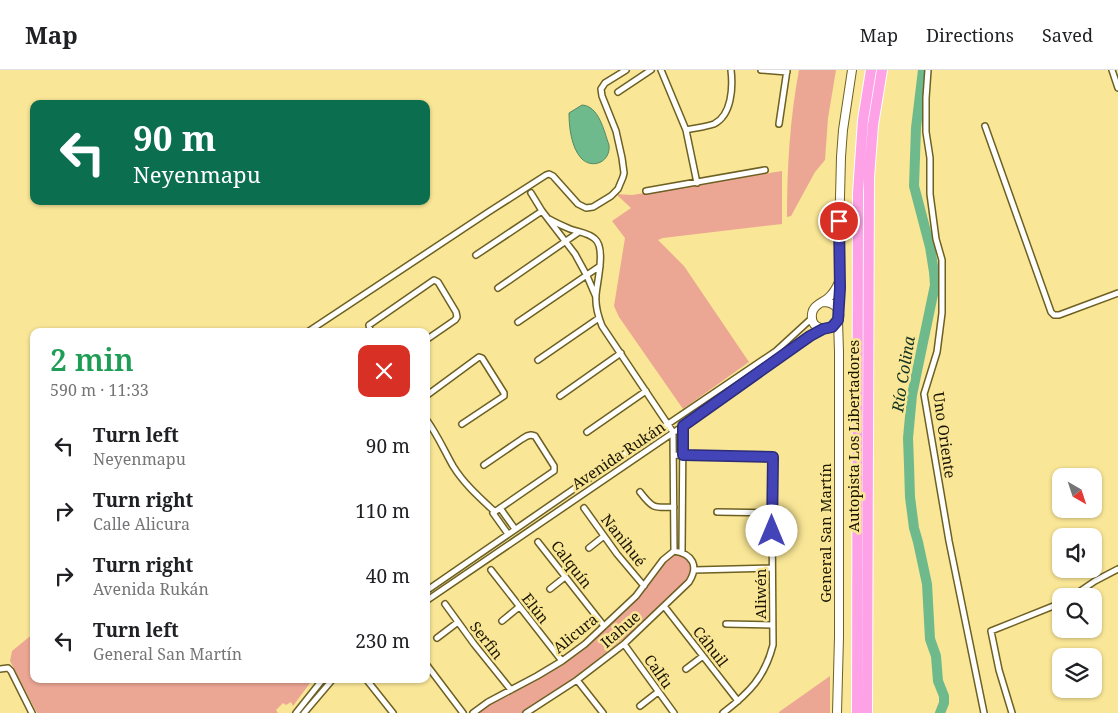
<!DOCTYPE html>
<meta charset="utf-8">
<style>
:root{--surface:#fff;--page:#f2f2f2;--text:#202124;--muted:#757577;--line:#e0e0e0}
body{margin:0;font-family:"Noto Serif",serif;background:var(--page);color:var(--text);height:100vh;display:flex;flex-direction:column;font-size:19px;white-space:nowrap}
*{box-sizing:border-box;margin:0}
p{font-size:16px;color:var(--muted)}
.icon{flex:none;width:28px;height:28px;fill:none;stroke:currentColor;stroke-width:2;stroke-linecap:round;stroke-linejoin:round}
.map{position:relative;flex:1;overflow:hidden}
.side{position:absolute;left:30px;top:258px;width:400px;height:355px;display:flex;flex-direction:column;background:var(--surface);border-radius:10px;box-shadow:0 1px 4px #0004}
.side>*{flex:none}
.guide{position:absolute;left:30px;top:30px;width:400px;height:105px;border-radius:10px;box-shadow:0 1px 4px #0004;background:#0b6e4f;color:#fff;overflow:hidden}
.needle{width:32px;rotate:141deg}
.tools{position:absolute;left:1052px;top:398px;display:grid;gap:10px}
.tools a{display:grid;place-items:center;width:50px;height:50px;border-radius:10px;background:var(--surface);box-shadow:0 1px 4px #0004;font-size:25px}
.pin{position:absolute;display:grid;place-items:center;width:42px;height:42px;color:#fff;margin:-21px;border:2px solid #fff;border-radius:50%;box-shadow:0 1px 5px #0007}
.me{position:absolute;width:55px;margin:-28px;rotate:0deg;stroke-linejoin:round;filter:drop-shadow(0 0 4px #0008)}
.turn{display:flex;align-items:center;gap:18px;height:105px;padding:0 20px;font-size:22px}
.turn .icon{width:65px;height:65px;stroke-width:2.5}
.turn b{display:block;font-size:35px;line-height:42px}
.round{display:grid;place-items:center;flex:none;width:52px;height:52px;border-radius:10px;background:var(--page)}
.headline{display:flex;align-items:center;justify-content:space-between;height:85px;padding:0 20px}
h1{font-size:30px;font-weight:600;line-height:38px;color:#1e9e55}
ul{padding:0;list-style:none}
li{display:flex;align-items:center;gap:15px;height:65px;padding:0 20px}
li div{flex:1}
li b{display:block;font-size:19px}
li em{font-style:normal}
header{display:flex;align-items:center;gap:30px;box-sizing:border-box;height:70px;padding:0 25px;background:var(--surface);border-bottom:1px solid var(--line)}
header strong{font-size:24px}
nav{display:flex;gap:28px;margin-inline-start:auto;font-size:18px}
.map>svg:first-child{display:block}
.green{fill:#eca794}
.water{fill:#6fba8d;stroke:#568863}
.lines{fill:none;stroke-linecap:round;stroke-linejoin:round}
.river{stroke:#6fba8d;stroke-width:10}
.street-casing{stroke:#6d6023;stroke-width:8}
.secondary-casing{stroke:#6d6023;stroke-width:10}
.highway-casing{stroke:#fff;stroke-width:12}
.street{stroke:#fff;stroke-width:5}
.secondary{stroke:#fff;stroke-width:8}
.highway{stroke:#fea2e7;stroke-width:10}
.route-casing{stroke:#2c2c78;stroke-width:12}
.route{stroke:#4444b9;stroke-width:9}
.labels{text-anchor:middle;dominant-baseline:central;stroke-width:5;stroke-linejoin:round;paint-order:stroke}
.street-label{font-size:15px;fill:#1a1500;stroke:#f9e696}
.water-label{font-size:16px;font-style:italic;fill:#113220;stroke:#f9e696}
</style>
<header>
<strong>Map</strong>
<nav><a>Map</a><a>Directions</a><a>Saved</a></nav>
</header>
<div class="map">
<svg width="1118" height="643" viewBox="0 0 1118 643">
<rect width="100%" height="100%" fill="#f9e696"/>
<path class="green" d="M799 0H836L828 48 825 90 815 102 791 146 787 147C787 97 790 48 799 0Z
M782 101V154L663 168 658 170 684 196 749 292 683 339 619 247 614 236 625 168 612 151 631 138 616 124 632 125Z
M675 485 683 486 689 489 693 498 691 505 661 536 632 562 545 631 526 643H479L488 634 508 626 551 602 588 574 638 527 666 490Z
M34 563V609H313L293 636 291 632 286 635 283 633 276 640 278 643H37L10 591 12 581Z
M830 606V643H779V642Z"/>
<path class="water" d="M582 35C599 36 604 61 609 75 611 92 592 100 581 88 571 77 569 56 569 43Z"/>
<g class="lines">
<path class="river" d="M923 0 916 58 914 116 930 177 934 202 935 215 912 325 908 368 909 395 910 427 914 458 918 472 927 514 930 569 936 586 938 611 944 626V633L940 643"/>
<defs>
<path id="street" d="M661 0 686 60 697 113
M761 0 787 2
M928 0 926 28V62L930 88V124L936 169 942 190V243L937 282 924 324 949 471 984 643
M1112 0 1118 18
M618 22 651 0
M779 54 787 0
M985 56 1051 242 1054 245H1059L1118 223
M686 60C695 58 705 57 714 54 732 45 733 17 731 0
M646 121 765 100
M531 123 542 141 575 184 587 206 596 227
M549 149C556 153 563 156 570 159 578 162 589 163 595 169 606 178 597 212 596 225 595 236 598 246 602 256L673 362 674 481
M476 185 542 141
M498 218 579 162
M518 252 600 196
M309 261 490 141 546 105 549 104 553 106 578 134 586 138 593 137 611 126 618 119 623 107 624 103 622 88 616 61 602 26 601 19 605 13 626 0
M370 261 369 255 434 210 438 212 456 242 457 247 455 250 426 270
M538 290 599 248
M426 326 479 287 482 288 504 323V326L462 354
M560 326 621 283
M426 349C437 364 444 380 453 396 464 414 480 428 495 442
M587 362 646 321
M674 385 773 387 772 443 773 575C765 607 749 623 723 643
M484 395 522 369 527 366 531 365 535 366 554 396V401L551 403 493 443 508 464
M640 422C653 439 654 438 674 437
M500 438 515 459
M584 438 617 484 644 516
M717 442 772 443
M538 472 604 556
M589 478 604 466
M682 482 683 356
M491 500 562 591
M694 500 772 498
M550 519 565 507
M426 521 668 354 776 281 812 248
M1073 526 1095 511 1118 499
M426 531 683 356 809 266 823 259
M445 534 474 574 511 620
M664 536 738 631
M502 551 519 537
M726 554 772 555
M437 568 458 552
M624 574 674 643
M426 594 463 643
M0 599 8 598 11 601 32 643
M686 599 703 586
M366 609 393 643
M577 610 603 643
M640 636 658 622
M296 643 323 609
M304 643 333 609
M473 643 488 632 537 606 562 591 585 574 636 526 663 490 674 481
M526 643 577 610 624 574 689 512C699 496 693 484 674 481
M1012 643 999 600 991 561 1061 533"/>
<path id="secondary" d="M823 232C829 232 833 233 837 238 849 259 809 268 812 244 813 235 822 233 828 228 833 224 836 219 839 212
M838 240 840 218 839 168 841 87 843 60 852 0
M837 643 839 567V282L838 250"/>
<path id="highway" d="M857 643 858 123 863 50 871 0
M867 643 869 107 873 55 882 0"/>
</defs>
<use href="#street" class="street-casing"/>
<use href="#secondary" class="secondary-casing"/>
<use href="#highway" class="highway-casing"/>
<use href="#street" class="street"/>
<use href="#secondary" class="secondary"/>
<use href="#highway" class="highway"/>
</g>
<g class="lines">
<defs>
<path id="route" d="M772 461 773 387 683 385V356L810 266 823 259 832 257 838 250 840 218 839 151"/>
</defs>
<use href="#route" class="route-casing"/>
<use href="#route" class="route"/>
</g>
<g class="labels">
<g class="street-label">
<text transform="translate(945 365) rotate(82)">Uno Oriente</text>
<text transform="translate(853 366) rotate(-90)">Autopista Los Libertadores</text>
<text transform="translate(618 385) rotate(-34)">Avenida Rukán</text>
<text transform="translate(825 463) rotate(-90)">General San Martín</text>
<text transform="translate(624 470) rotate(52)">Nanihué</text>
<text transform="translate(572 494) rotate(52)">Calquín</text>
<text transform="translate(760 524) rotate(-90)">Aliwén</text>
<text transform="translate(536 538) rotate(52)">Elún</text>
<text transform="translate(620 559) rotate(-41)">Itahue</text>
<text transform="translate(575 563) rotate(-39)">Alicura</text>
<text transform="translate(487 570) rotate(52)">Serfin</text>
<text transform="translate(711 576) rotate(52)">Cáhuil</text>
<text transform="translate(659 601) rotate(55)">Calfu</text>
</g>
<g class="water-label">
<text transform="translate(903 304) rotate(-81)">Río Colina</text>
</g>
</g>
</svg>
<div class="tools">
<a><svg class="needle" viewBox="-14 -14 28 28"><path d="M0-13l5 13h-10z" fill="#e53935"/><path d="M0 13l5-13h-10z" fill="#757577"/></svg></a>
<a><svg class="icon" aria-label="sound" viewBox="0 0 24 24"><path d="M4 9h4l5-4v14l-5-4H4zM17 9q2 3 0 6"/></svg></a>
<a><svg class="icon" aria-label="search" viewBox="0 0 24 24"><circle cx="10" cy="10" r="6"/><path d="M15 15l6 6"/></svg></a>
<a><svg class="icon" aria-label="layers" viewBox="0 0 24 24"><path d="M12 4l9 5-9 5-9-5zM3 14l9 5 9-5"/></svg></a>
</div>
<div class="pin" style="left:839px;top:151px;background:#d93025"><svg class="icon" aria-label="arrive" viewBox="0 0 24 24"><path d="M6 21V4h12l-3 4 3 4H6"/></svg></div>
<svg class="me" style="left:772px;top:461px" viewBox="-20 -20 40 40"><circle r="19" fill="#fff"/><path d="M0-13L10 11 0 6-10 11z" fill="#4444b9"/></svg>
<div class="guide">
<div class="turn"><svg class="icon" aria-label="left" viewBox="0 0 24 24"><path d="M17 20v-9H6M10 6l-5 5 5 5"/></svg><div><b>90 m</b>Neyenmapu</div></div>
</div>
<section class="side">
<div class="headline"><div><h1>2 min</h1><p>590 m · 11:33</p></div><a class="round" style="background:#d93025;color:#fff"><svg class="icon" aria-label="close" viewBox="0 0 24 24"><path d="M6 6l12 12M18 6L6 18"/></svg></a></div>
<ul>
<li><svg class="icon" aria-label="left" viewBox="0 0 24 24"><path d="M17 20v-9H6M10 6l-5 5 5 5"/></svg><div><b>Turn left</b><p>Neyenmapu</p></div><em>90 m</em></li>
<li><svg class="icon" aria-label="right" viewBox="0 0 24 24"><path d="M7 20v-9h11M14 6l5 5-5 5"/></svg><div><b>Turn right</b><p>Calle Alicura</p></div><em>110 m</em></li>
<li><svg class="icon" aria-label="right" viewBox="0 0 24 24"><path d="M7 20v-9h11M14 6l5 5-5 5"/></svg><div><b>Turn right</b><p>Avenida Rukán</p></div><em>40 m</em></li>
<li><svg class="icon" aria-label="left" viewBox="0 0 24 24"><path d="M17 20v-9H6M10 6l-5 5 5 5"/></svg><div><b>Turn left</b><p>General San Martín</p></div><em>230 m</em></li>
</ul>
</section>
</div>
